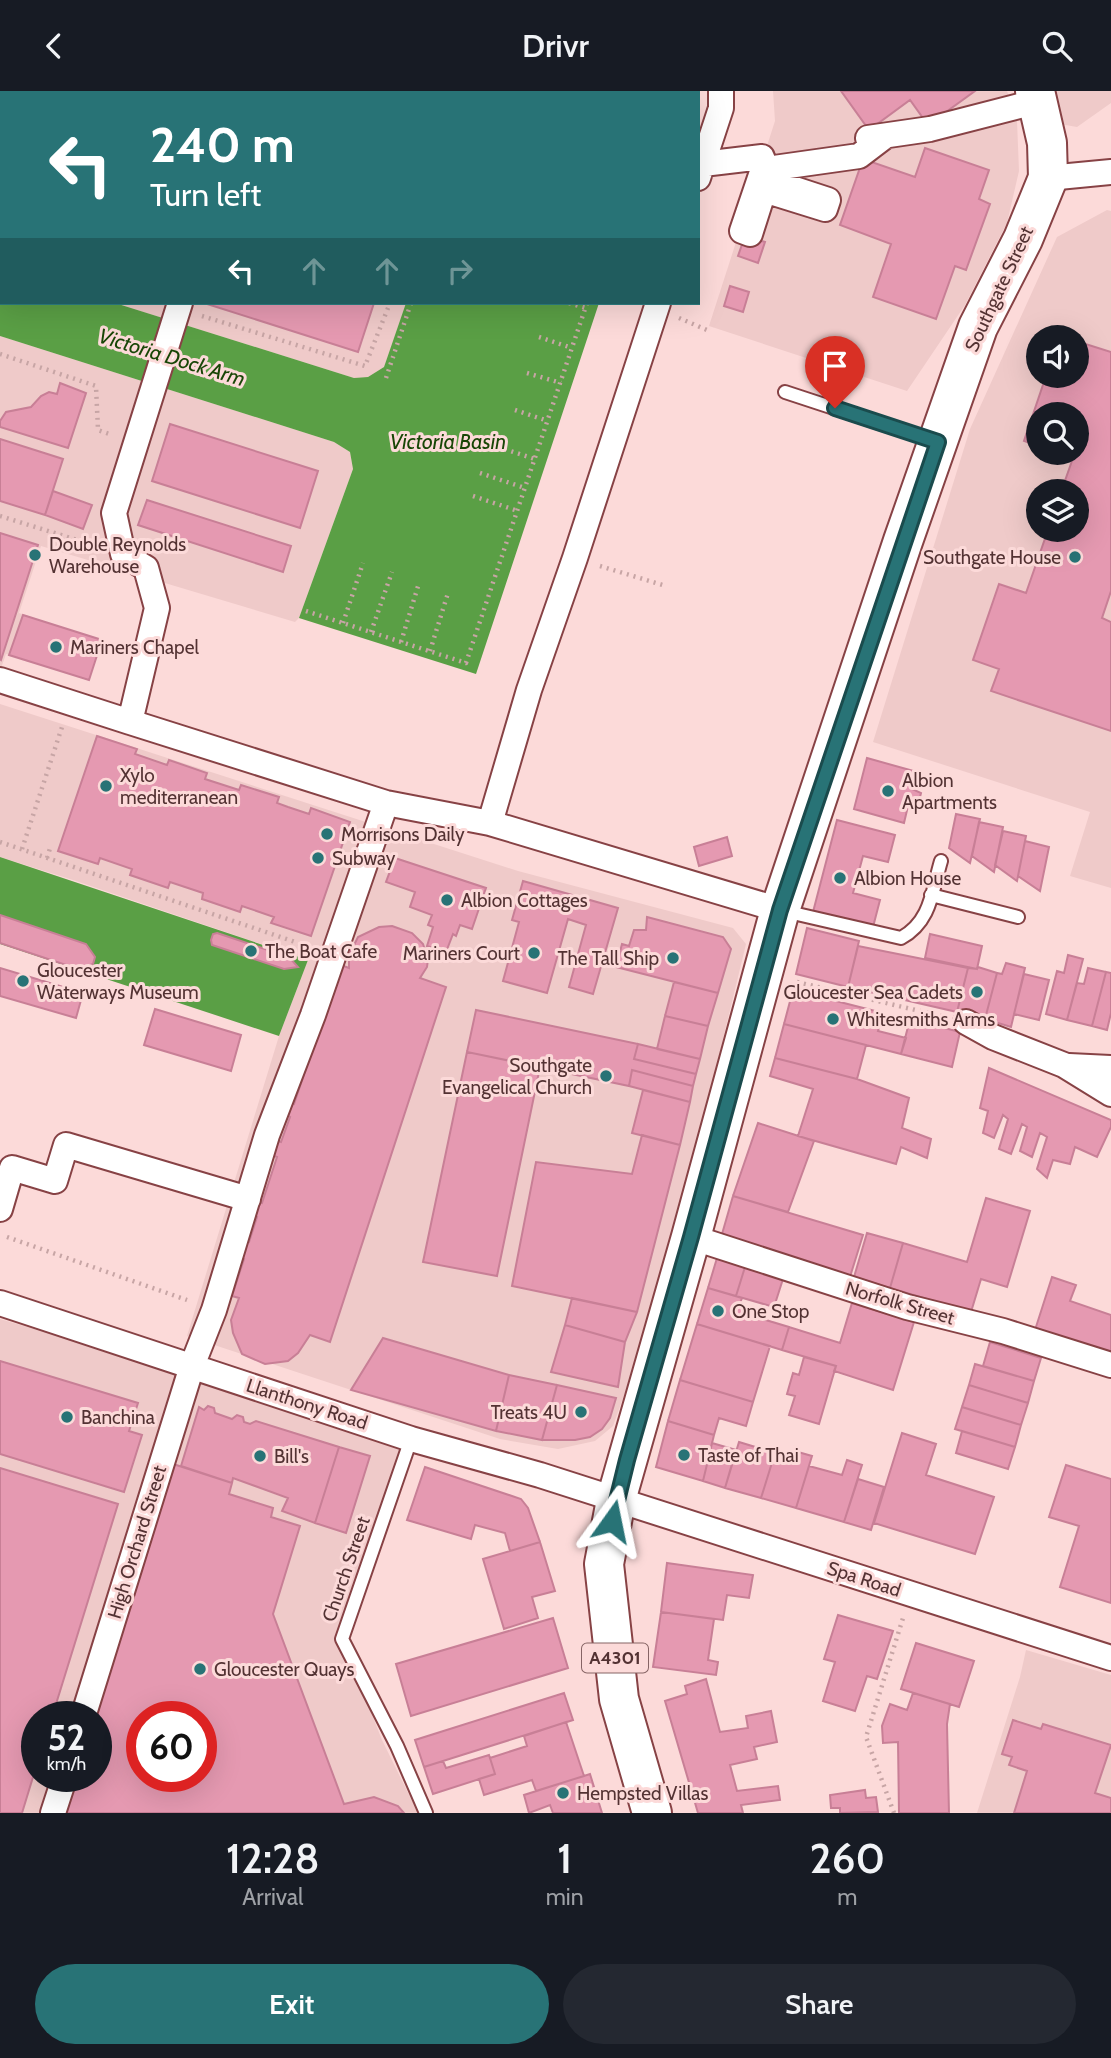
<!DOCTYPE html>
<style>
:root{--surface:#171b24;--page:#242831;--text:#f1f3f6;--muted:#9ea1a6;--accent:#287376}
body{margin:0;font-family:Cabin,sans-serif;background:var(--page);color:var(--text);height:100vh;display:flex;flex-direction:column;font-size:26px;white-space:nowrap}
*{box-sizing:border-box;margin:0}
p{font-size:23px;color:var(--muted)}
.icon{flex:none;width:38px;height:38px;fill:none;stroke:currentColor;stroke-width:2;stroke-linecap:round;stroke-linejoin:round}
.map{position:relative;height:1722px;overflow:hidden}
.side{display:flex;flex-direction:column;background:var(--surface);flex:1}
.side>*{flex:none}
.hud{position:absolute;left:0px;top:0px;width:700px;height:214px;box-shadow:0 7px 28px #0002;background:#287376;color:#fff;overflow:hidden}
.controls{position:absolute;left:1026px;top:234px;display:grid;gap:14px}
.controls a{display:grid;place-items:center;width:63px;height:63px;border-radius:50%;background:var(--surface);box-shadow:0 7px 28px #0002;font-size:35px}
.speed{position:absolute;left:21px;top:1610px;display:flex;gap:14px;font-size:35px;font-weight:700;text-align:center}
.speed>*{display:grid;place-content:center;width:91px;height:91px;border-radius:50%;background:var(--surface);box-shadow:0 7px 28px #0002;line-height:1}
.speed small{font-size:18px;font-weight:400}
.speed .limit{border:10px solid #d22;background:#fff;color:#111}
.pin{position:absolute;display:grid;place-items:center;width:60px;height:60px;color:#fff;margin:-72px -30px;border-radius:50% 50% 50% 0;rotate:-45deg;box-shadow:0 0 7px #0007}
.pin .icon{rotate:45deg}
.me{position:absolute;width:77px;margin:-38px;rotate:12deg;stroke-linejoin:round;filter:drop-shadow(0 0 5px #0008)}
.turn{display:flex;align-items:center;gap:24px;height:147px;padding:0 35px;font-size:32px}
.turn .icon{width:91px;height:91px;stroke-width:2.5}
.turn b{display:block;font-size:49px;line-height:60px}
.lanes{display:flex;align-items:center;height:66px;padding:0 35px;background:#0003;justify-content:center;gap:35px;direction:ltr}
.lanes .off{opacity:.35}
.eta{display:flex;justify-content:space-evenly;align-items:center;height:119px;text-align:center}
.eta b{font-size:42px;font-weight:600;line-height:49px}
.primary-button{display:flex;gap:14px;margin-top:auto;padding:14px 35px}
.primary-button a{flex:1;height:80px;border-radius:42px;background:var(--accent);color:#fff;font-size:28px;font-weight:600;line-height:80px;text-align:center}
.primary-button a+a{background:var(--page);color:var(--text)}
header{display:flex;justify-content:space-between;align-items:center;height:91px;padding:0 35px;background:var(--surface);font-size:32px;font-weight:600}
.map>svg:first-child{display:block}
.built{fill:#efcac9;fill-rule:evenodd}
.water{fill:#5a9f45}
.building{fill:#e599b1;stroke:#c87f96;stroke-width:2;fill-rule:evenodd}
.lines{fill:none;stroke-linecap:round;stroke-linejoin:round}
.lane-casing{stroke:#874245;stroke-width:16}
.street-casing{stroke:#874245;stroke-width:28}
.primary-casing{stroke:#874245;stroke-width:42}
.path{stroke:#c7a5a5;stroke-width:4.5;stroke-dasharray:2 5;stroke-linecap:butt}
.lane{stroke:#fff;stroke-width:12}
.street{stroke:#fff;stroke-width:24}
.primary{stroke:#fff;stroke-width:38}
.route-casing{stroke:#1a4b4d;stroke-width:18}
.route{stroke:#287376;stroke-width:12}
.poi-dot{fill:#287376;stroke:#fcdad9;stroke-width:2.5}
.labels{text-anchor:middle;dominant-baseline:central;stroke-width:6;stroke-linejoin:round;paint-order:stroke}
.shield{fill:#fcdad9;stroke:#866465;stroke-width:2}
.shield-label{font-size:18px;font-weight:bold;fill:#533233}
.street-label{font-size:19px;fill:#533233;stroke:#fcdad9}
.poi-label{font-size:19px;fill:#533233;stroke:#fcdad9;text-anchor:start}
.water-label{font-size:21px;font-style:italic;fill:#184606;stroke:#fcdad9}
</style>
<header><svg class="icon" aria-label="back" viewBox="0 0 24 24"><path d="M15 5l-7 7 7 7"/></svg>Drivr<svg class="icon" aria-label="search" viewBox="0 0 24 24"><circle cx="10" cy="10" r="6"/><path d="M15 15l6 6"/></svg></header>
<div class="map">
<svg width="1111" height="1722" viewBox="0 0 1111 1722">
<rect width="100%" height="100%" fill="#fcdad9"/>
<path class="built" d="M23 0H481L22 2Z
M773 0H1007L1017 30 1019 80 1007 132 965 214 907 300 709 235 775 30Z
M1052 0H1111V12L1077 36 1060 33Z
M1107 119 1111 120V797L1070 785 1090 721 873 651 970 338 1057 146ZM1038 247H1076V285H1038ZM1038 324H1076V362H1038ZM1038 401H1076V439H1038Z
M115 212H406L384 276 368 286 354 287Z
M0 245 334 351 350 361 353 378 299 527 295 531 41 455 19 522 102 549 89 589 6 563 0 580Z
M0 613 518 780 733 837 746 853 664 1192 613 1335 595 1350 558 1358 500 1348 187 1245 279 945 308 869 73 789 0 766Z
M0 1228 411 1348 342 1548 382 1649 418 1722H0ZM37 1626H96V1685H37ZM142 1626H201V1685H142Z
M1026 1559 1111 1584V1722H977L1020 1586Z"/>
<path class="water" d="M477 0H669V1L476 2Z
M0 174 2 212H115L354 287 368 286 384 276 406 212H599L476 583 299 527 353 378 350 361 334 351 0 245Z
M0 766 308 869 279 945 0 853Z"/>
<path class="building" d="M44 0H217L44 2Z
M417 0H450L416 2Z
M841 0H975L928 34 910 9 869 39Z
M925 57 989 79 979 108 990 113 966 179 955 175 936 228 873 206 891 153 840 134 863 68 915 86Z
M2 104V157L0 156Z
M745 145 765 151 758 172 738 165Z
M730 195 749 201 743 221 724 215Z
M204 212H374L358 261Z
M1076 250 1111 261V500L1102 527 1111 531V640L991 600 999 578 973 569 999 493 1026 502 1048 439H1076V401H1061L1073 367 1059 362H1076V324H1038V355L1024 350 1046 285H1076Z
M60 292 86 302 68 357 0 336V330L6 321 31 316 41 305 49 301 57 303Z
M170 333 318 380 300 437 152 390Z
M0 348 63 368 45 424 0 410Z
M53 400 92 414 83 438 45 424Z
M147 409 291 455 283 481 138 434Z
M0 442 38 454 1 569 0 568Z
M23 524 102 549 89 589 9 564Z
M97 645 137 658 135 663 167 674 169 669 207 682 205 688 239 699 241 694 279 706 277 712 288 716 309 723 311 717 350 731 311 845 271 832 274 826 242 815 240 821 202 808 203 802 170 791 168 797 130 784 132 778 100 767 98 773 58 760Z
M867 667 917 681 912 698 921 702 917 718 908 715 904 732 854 718Z
M956 723 980 728 970 772 949 757Z
M837 729 895 744 888 771 863 765 853 802 880 809 873 836 813 821Z
M979 731 1003 736 994 781 972 765Z
M1003 740 1026 745 1017 790 995 774Z
M727 746 732 765 699 775 694 756Z
M1025 750 1049 756 1040 800 1018 785Z
M395 767 486 797 472 838 460 834 456 845 453 843 446 861 427 855 433 836 428 834 432 824 410 816 415 801 386 791Z
M523 790 618 817 593 903 569 896 586 834 568 828 547 902 503 890 519 831 512 829Z
M0 824 86 853 95 866 93 873 78 878 0 852Z
M647 826 723 846 731 858 718 902 616 876 622 853 629 855 634 839H646Z
M392 835 412 842 423 853 428 868 427 876 420 887 446 896 330 1251 310 1244 298 1262 288 1270 265 1273 242 1263 233 1242 231 1229 239 1207 232 1205 244 1168 237 1165 242 1149 249 1151 257 1126 251 1124 256 1110 262 1112 277 1066 270 1064 275 1049 281 1051 290 1026 284 1023 288 1011 294 1013 341 874 349 877V864L358 846 379 836Z
M807 837 859 850 848 896 796 883Z
M217 842 289 866 298 876 284 878 212 854 211 849 213 843Z
M930 843 982 855 977 878 925 867Z
M858 855 968 877 957 921 848 896Z
M1068 864 1083 868 1067 929 1046 923 1057 880 1064 882Z
M1006 872 1025 877 1011 936 985 928 997 882 1002 883Z
M978 876 997 882 985 928 957 921 968 877 977 878Z
M0 877 83 902 76 927 0 905Z
M1088 877 1106 881 1092 935 1067 929 1077 892 1084 893Z
M1106 881 1111 882V922L1107 939 1092 935Z
M1024 883 1049 889 1039 929 1014 923Z
M674 891 718 902 708 935 665 925Z
M793 899 883 922 878 940 906 947 901 963 784 933Z
M155 918 241 944 231 980 144 954Z
M476 919 638 953 634 968 696 983 693 995 632 979 629 995 467 961Z
M665 925 708 935 700 968 657 958Z
M910 928 960 941 952 976 901 963Z
M784 933 866 954 857 988 775 967Z
M638 953 700 968 696 983 634 968Z
M467 961 540 976 497 1185 423 1171Z
M775 967 857 988 909 1007 902 1037 931 1048 927 1067 901 1056 896 1073 798 1045 813 998 770 985Z
M989 977 1111 1029V1036L1097 1066 1075 1056 1070 1073 1053 1069 1047 1087 1037 1078 1047 1046 1040 1042 1032 1066 1020 1060 1027 1036 1022 1033 1011 1063 999 1058 1008 1028 1003 1024 994 1047 983 1042 988 1020 980 1017Z
M632 979 693 995 690 1011 629 995Z
M643 999 690 1011 680 1054 632 1042Z
M758 1032 814 1050 788 1121 733 1105Z
M642 1044 680 1054 637 1221 512 1195 536 1071 632 1083Z
M733 1105 863 1144 849 1189 720 1150Z
M986 1107 1030 1120 1007 1196 981 1188 971 1221 890 1197 903 1152 967 1171Z
M867 1142 903 1152 890 1197 854 1186Z
M717 1167 745 1176 736 1205 708 1197Z
M745 1176 783 1188 774 1216 736 1205Z
M1052 1186 1076 1194 1070 1210 1111 1224V1265L1035 1239Z
M708 1197 742 1207 739 1215 751 1219 749 1224 789 1236 782 1259 697 1233Z
M572 1207 637 1221 625 1251 565 1234Z
M852 1212 914 1231 893 1299 834 1280 836 1275 782 1259 789 1236 840 1252Z
M697 1233 770 1255 753 1311 680 1289Z
M565 1234 625 1251 618 1296 551 1281Z
M383 1247 509 1284 496 1340 351 1299Z
M990 1251 1041 1267 1034 1290 983 1275Z
M804 1266 836 1275 819 1333 789 1324 795 1305 787 1303 793 1282 799 1284Z
M0 1270 138 1312 129 1340 142 1344 124 1401 0 1363Z
M975 1273 1034 1290 1028 1312 969 1294Z
M509 1284 557 1294 542 1349 496 1340Z
M680 1289 753 1311 746 1335 719 1327 714 1344 668 1330Z
M557 1294 616 1307 610 1327 602 1338 590 1346 575 1349H542Z
M969 1294 1028 1312 1021 1334 962 1316Z
M208 1315 214 1317 215 1322 232 1328 237 1324 243 1326 244 1331 250 1333 256 1330 339 1356 315 1432 282 1420 288 1407 233 1387 232 1392 181 1375 199 1316 204 1319Z
M962 1316 1021 1334 1015 1356 955 1338Z
M668 1330 714 1344 703 1390 656 1376Z
M962 1340 1015 1356 1008 1378 956 1362Z
M902 1342 936 1353 926 1384 994 1406 975 1463 874 1432Z
M739 1351 775 1362 761 1407 725 1397Z
M712 1352 736 1359 725 1397 703 1390Z
M339 1356 370 1365 346 1442 315 1432Z
M798 1361 812 1365 796 1417 761 1407 775 1362 796 1368Z
M847 1369 862 1374 844 1431 796 1417 809 1375 842 1384Z
M170 1372 232 1392 229 1403 273 1417 271 1426 300 1435 273 1523 344 1713 374 1706 398 1715 404 1722H63L74 1685H96V1626H92ZM142 1626H201V1685H142Z
M1066 1374 1111 1388V1512L1060 1496 1079 1435 1049 1426Z
M425 1376 521 1408 528 1417 540 1451 510 1460 505 1442 475 1434 471 1448 407 1429Z
M0 1377 118 1413 52 1626H37V1673L22 1722H0Z
M858 1388 884 1396 871 1439 844 1431Z
M540 1451 555 1500 532 1506 538 1527 504 1538 483 1468Z
M667 1472 753 1484 749 1507 727 1504 723 1529 661 1521Z
M661 1521 714 1528 708 1569 718 1571 716 1584 653 1576Z
M838 1524 893 1540 877 1588 867 1585 855 1620 823 1610 835 1571 824 1568Z
M553 1527 568 1577 411 1625 396 1573Z
M916 1552 974 1570 959 1616 901 1598Z
M706 1588 720 1641 748 1637 746 1625 771 1620 777 1651 754 1656 757 1668 730 1674 737 1700 778 1695 780 1709 741 1714 743 1722H698L665 1610 687 1603 685 1595Z
M564 1602 573 1629 424 1676 415 1649Z
M913 1602 950 1613 947 1633 949 1722H899L898 1651 883 1652 882 1635 890 1613 907 1619Z
M1013 1629 1041 1638 1043 1633 1111 1654 1095 1702 1111 1707V1722H1014L1027 1680 1009 1674 1012 1666 1002 1663Z
M566 1631 584 1685 536 1700 532 1689 484 1704 479 1688 495 1683 490 1667 527 1655 524 1645Z
M489 1664 495 1683 433 1703 424 1676 443 1670 446 1677Z
M590 1683 602 1722H553L550 1714 529 1722 524 1704Z
M865 1699 866 1707 876 1706 878 1721 840 1722V1717H831L830 1704Z"/>
<g class="lines">
<defs>
<path id="lane" d="M785 301 934 350
M931 804 1018 826
M784 820 901 847C931 831 932 800 941 770
M411 1348 342 1548 397 1655 426 1722"/>
<path id="street" d="M251 2 252 0
M868 47 930 38 1039 10
M703 73 762 66 764 75 742 140 750 143 764 99 825 118 828 109 770 90 774 77 859 65 884 46
M698 87 721 17V0
M1048 87 1111 81
M180 212 114 422 123 463 146 477 157 517 130 631 386 712 490 732 780 819
M0 589 130 631
M490 732 529 599 575 467 658 212
M966 931 993 946 1064 974 1111 1003
M1069 975 1111 977
M0 1118 12 1077 55 1090 66 1054 248 1108
M691 1146 907 1216 1003 1240 1111 1274
M0 1212 411 1348 540 1384 1111 1567
M83 1626 192 1275 214 1219 267 1044 313 924 386 712
M53 1722 65 1685"/>
<path id="primary" d="M652 1722 619 1608 604 1473 616 1409 691 1146 780 819 903 450 978 236 1023 148 1048 87 1047 52 1035 0"/>
</defs>
<use href="#lane" class="lane-casing"/>
<use href="#street" class="street-casing"/>
<use href="#primary" class="primary-casing"/>
<path class="path" d="M619 0 624 2
M11 2 12 0
M28 2 29 0
M458 2 459 0
M481 2 482 0
M658 2 659 0
M0 22 2 21
M0 34 2 29
M0 86 2 81
M0 163H2
M569 212 586 217
M202 225 365 275 390 212
M679 227 707 239
M539 246 572 257
M0 263 96 295 98 339 112 344
M527 282 561 292
M386 287 411 212
M515 319 548 330
M498 356 535 368
M480 382 525 397
M473 405 518 420
M0 425 93 454
M600 475 666 495
M306 520 466 572 587 212
M343 532 363 472
M371 541 392 481
M401 551 419 492
M430 560 448 502
M0 751 307 855
M22 758 62 636
M47 767 51 754
M797 891 941 925
M7 1146 187 1209
M894 1722 866 1646 903 1527"/>
<use href="#lane" class="lane"/>
<use href="#street" class="street"/>
<use href="#primary" class="primary"/>
</g>
<g class="lines">
<defs>
<path id="route" d="M612 1430 627 1369 691 1146 780 819 938 351 835 317"/>
</defs>
<use href="#route" class="route-casing"/>
<use href="#route" class="route"/>
</g>
<g class="poi-dot">
<circle cx="35" cy="464" r="7"/>
<circle cx="1075" cy="466" r="7"/>
<circle cx="56" cy="556" r="7"/>
<circle cx="106" cy="695" r="7"/>
<circle cx="888" cy="700" r="7"/>
<circle cx="327" cy="743" r="7"/>
<circle cx="318" cy="767" r="7"/>
<circle cx="840" cy="787" r="7"/>
<circle cx="447" cy="809" r="7"/>
<circle cx="251" cy="860" r="7"/>
<circle cx="534" cy="862" r="7"/>
<circle cx="673" cy="867" r="7"/>
<circle cx="23" cy="890" r="7"/>
<circle cx="977" cy="901" r="7"/>
<circle cx="833" cy="928" r="7"/>
<circle cx="606" cy="985" r="7"/>
<circle cx="718" cy="1220" r="7"/>
<circle cx="581" cy="1321" r="7"/>
<circle cx="67" cy="1326" r="7"/>
<circle cx="684" cy="1364" r="7"/>
<circle cx="260" cy="1365" r="7"/>
<circle cx="200" cy="1578" r="7"/>
<circle cx="563" cy="1702" r="7"/>
</g>
<g class="labels">
<rect class="shield" x="582" y="1552.5" width="66" height="29" rx="5"/>
<g class="shield-label">
<text x="615" y="1567">A4301</text>
</g>
<g class="street-label">
<text transform="translate(999 198) rotate(-65)">Southgate Street</text>
<text transform="translate(900 1212) rotate(16)">Norfolk Street</text>
<text transform="translate(307 1313) rotate(18)">Llanthony Road</text>
<text transform="translate(137 1451) rotate(-73)">High Orchard Street</text>
<text transform="translate(346 1478) rotate(-71)">Church Street</text>
<text transform="translate(864 1488) rotate(18)">Spa Road</text>
</g>
<g class="poi-label">
<text x="49" y="453">Double Reynolds<tspan x="49" dy="22">Warehouse</tspan></text>
<text x="1061" y="466" text-anchor="end">Southgate House</text>
<text x="70" y="556">Mariners Chapel</text>
<text x="120" y="684">Xylo<tspan x="120" dy="22">mediterranean</tspan></text>
<text x="902" y="689">Albion<tspan x="902" dy="22">Apartments</tspan></text>
<text x="341" y="743">Morrisons Daily</text>
<text x="332" y="767">Subway</text>
<text x="854" y="787">Albion House</text>
<text x="461" y="809">Albion Cottages</text>
<text x="265" y="860">The Boat Cafe</text>
<text x="520" y="862" text-anchor="end">Mariners Court</text>
<text x="659" y="867" text-anchor="end">The Tall Ship</text>
<text x="37" y="879">Gloucester<tspan x="37" dy="22">Waterways Museum</tspan></text>
<text x="963" y="901" text-anchor="end">Gloucester Sea Cadets</text>
<text x="847" y="928">Whitesmiths Arms</text>
<text x="592" y="974" text-anchor="end">Southgate<tspan x="592" dy="22">Evangelical Church</tspan></text>
<text x="732" y="1220">One Stop</text>
<text x="567" y="1321" text-anchor="end">Treats 4U</text>
<text x="81" y="1326">Banchina</text>
<text x="698" y="1364">Taste of Thai</text>
<text x="274" y="1365">Bill's</text>
<text x="214" y="1578">Gloucester Quays</text>
<text x="577" y="1702">Hempsted Villas</text>
</g>
<g class="water-label">
<text transform="translate(172 266) rotate(17)">Victoria Dock Arm</text>
<text x="448" y="350">Victoria Basin</text>
</g>
</g>
</svg>
<div class="controls">
<a><svg class="icon" aria-label="sound" viewBox="0 0 24 24"><path d="M4 9h4l5-4v14l-5-4H4zM17 9q2 3 0 6"/></svg></a>
<a><svg class="icon" aria-label="search" viewBox="0 0 24 24"><circle cx="10" cy="10" r="6"/><path d="M15 15l6 6"/></svg></a>
<a><svg class="icon" aria-label="layers" viewBox="0 0 24 24"><path d="M12 4l9 5-9 5-9-5zM3 14l9 5 9-5"/></svg></a>
</div>
<div class="speed"><div>52<small>km/h</small></div><div class="limit">60</div></div>
<div class="pin" style="left:835px;top:317px;background:#d93025"><svg class="icon" aria-label="arrive" viewBox="0 0 24 24"><path d="M6 21V4h12l-3 4 3 4H6"/></svg></div>
<svg class="me" style="left:612px;top:1430px" viewBox="-20 -20 40 40"><path d="M0-17L14 15 0 8-14 15z" fill="#287376" stroke="#fff" stroke-width="4"/></svg>
<div class="hud">
<div class="turn"><svg class="icon" aria-label="left" viewBox="0 0 24 24"><path d="M17 20v-9H6M10 6l-5 5 5 5"/></svg><div><b>240 m</b>Turn left</div></div>
<div class="lanes"><svg class="icon" aria-label="left" viewBox="0 0 24 24"><path d="M17 20v-9H6M10 6l-5 5 5 5"/></svg><svg class="icon off" aria-label="ahead" viewBox="0 0 24 24"><path d="M12 20V5M6 11l6-6 6 6"/></svg><svg class="icon off" aria-label="ahead" viewBox="0 0 24 24"><path d="M12 20V5M6 11l6-6 6 6"/></svg><svg class="icon off" aria-label="right" viewBox="0 0 24 24"><path d="M7 20v-9h11M14 6l5 5-5 5"/></svg></div>
</div>
</div>
<section class="side">
<div class="eta">
<div><b>12:28</b><p>Arrival</p></div>
<div><b>1</b><p>min</p></div>
<div><b>260</b><p>m</p></div>
</div>
<div class="primary-button"><a>Exit</a><a>Share</a></div>
</section>
